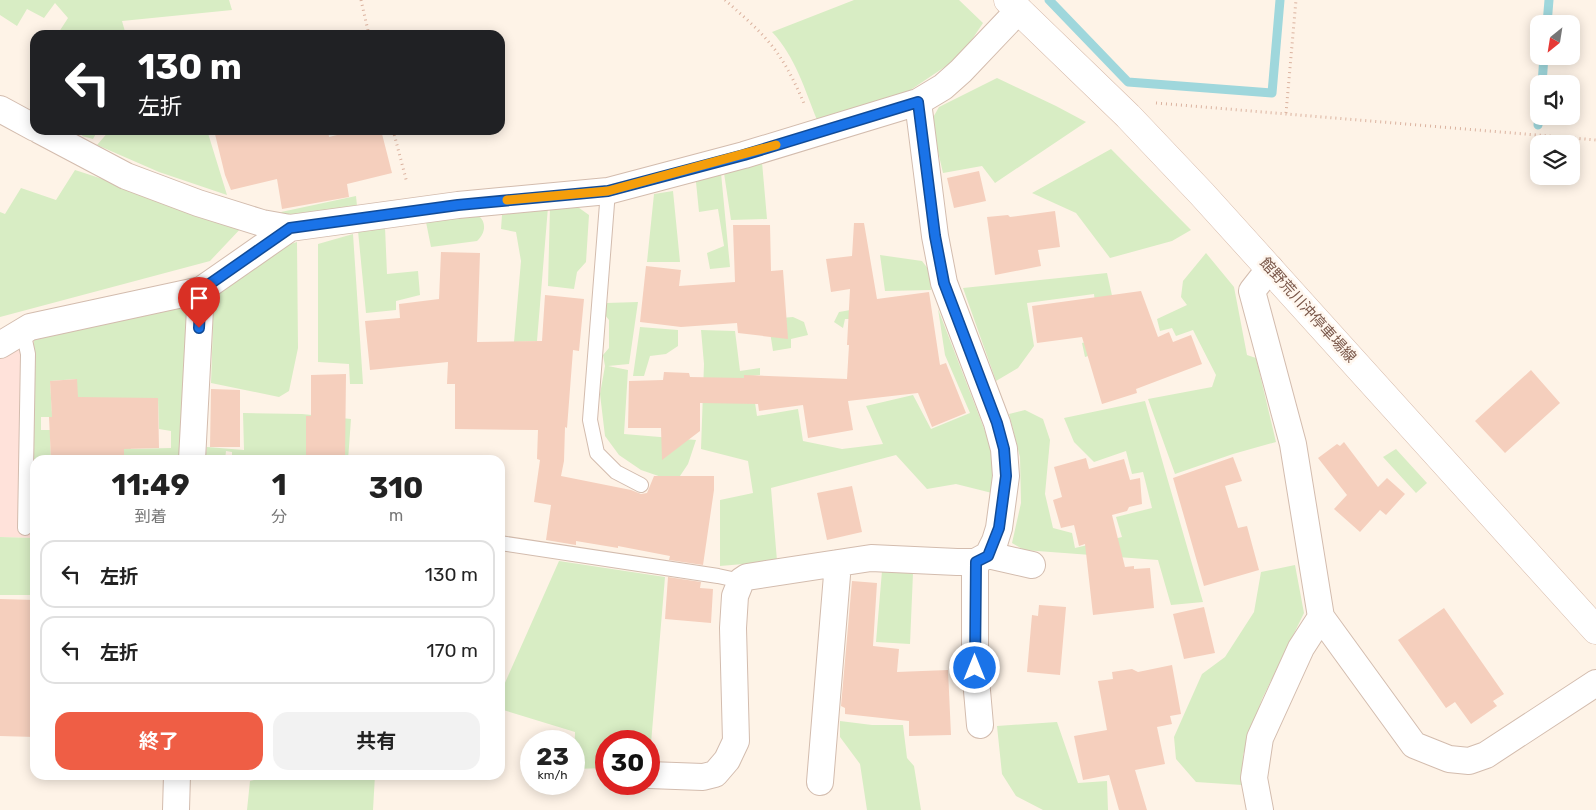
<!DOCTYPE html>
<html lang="ja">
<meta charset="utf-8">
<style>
:root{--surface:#fff;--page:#f2f2f2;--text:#222;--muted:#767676;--line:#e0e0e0;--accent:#ef5e45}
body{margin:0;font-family:Rubik,"Noto Sans JP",sans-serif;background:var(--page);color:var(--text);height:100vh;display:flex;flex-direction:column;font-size:19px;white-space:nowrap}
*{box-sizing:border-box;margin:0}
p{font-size:16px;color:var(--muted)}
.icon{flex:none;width:28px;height:28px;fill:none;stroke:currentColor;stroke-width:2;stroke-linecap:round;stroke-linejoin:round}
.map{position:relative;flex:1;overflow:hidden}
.sheet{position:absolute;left:30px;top:455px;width:475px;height:325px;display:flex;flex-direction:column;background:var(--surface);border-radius:15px;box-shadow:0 2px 12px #0003}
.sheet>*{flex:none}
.hud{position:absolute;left:30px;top:30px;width:475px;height:105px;border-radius:15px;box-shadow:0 2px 12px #0003;background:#202124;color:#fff;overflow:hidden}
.needle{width:32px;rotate:210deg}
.controls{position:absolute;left:1530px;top:15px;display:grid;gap:10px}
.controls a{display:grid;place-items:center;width:50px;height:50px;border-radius:10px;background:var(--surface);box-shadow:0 2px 12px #0003;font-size:25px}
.speed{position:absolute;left:520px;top:730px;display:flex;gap:10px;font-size:25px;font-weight:700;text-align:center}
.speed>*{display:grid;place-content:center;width:65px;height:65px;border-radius:50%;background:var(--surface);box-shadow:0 2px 12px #0003;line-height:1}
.speed small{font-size:12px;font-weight:400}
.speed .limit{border:8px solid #d22;background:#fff;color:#111}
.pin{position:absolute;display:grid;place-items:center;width:42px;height:42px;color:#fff;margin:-51px -21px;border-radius:50% 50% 50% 0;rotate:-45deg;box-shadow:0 0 5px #0007}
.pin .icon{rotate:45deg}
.me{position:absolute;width:55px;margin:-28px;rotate:0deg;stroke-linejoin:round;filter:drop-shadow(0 0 4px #0008)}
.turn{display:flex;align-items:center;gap:18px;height:105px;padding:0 25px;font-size:22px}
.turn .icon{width:65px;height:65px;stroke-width:2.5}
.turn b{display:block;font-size:35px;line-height:42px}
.eta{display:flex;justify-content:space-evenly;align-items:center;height:85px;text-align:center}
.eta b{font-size:30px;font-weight:700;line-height:35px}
.primary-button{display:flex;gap:10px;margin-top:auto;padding:10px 25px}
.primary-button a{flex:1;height:58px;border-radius:15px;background:var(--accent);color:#fff;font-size:20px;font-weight:700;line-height:58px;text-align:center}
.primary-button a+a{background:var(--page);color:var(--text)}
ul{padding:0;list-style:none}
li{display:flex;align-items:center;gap:15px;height:68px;margin:0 10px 8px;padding:0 15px;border:2px solid var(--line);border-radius:15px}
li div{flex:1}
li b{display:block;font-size:19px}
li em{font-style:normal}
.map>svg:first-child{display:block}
.commercial{fill:#ffe2da}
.green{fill:#d8edc4;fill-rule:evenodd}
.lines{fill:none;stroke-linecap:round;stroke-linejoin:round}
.stream{stroke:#9fd7dc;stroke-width:9}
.building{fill:#f5cfbd}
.service-casing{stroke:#d3bcae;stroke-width:16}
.minor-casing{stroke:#d3bcae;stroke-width:28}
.secondary-casing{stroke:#d7bbab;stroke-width:29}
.path{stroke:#dbb29f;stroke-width:3;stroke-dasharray:1 4;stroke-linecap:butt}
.service{stroke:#fff;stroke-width:14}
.minor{stroke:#fff;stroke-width:26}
.secondary{stroke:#fff;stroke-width:28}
.route-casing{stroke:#114b97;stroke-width:12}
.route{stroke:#1a73e8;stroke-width:9}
.slow{stroke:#f59e0b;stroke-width:9}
.labels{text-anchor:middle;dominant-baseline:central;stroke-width:5;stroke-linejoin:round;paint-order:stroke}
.street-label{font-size:15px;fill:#7a5749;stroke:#fff7ef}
</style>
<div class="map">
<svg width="1596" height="810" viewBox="0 0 1596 810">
<rect width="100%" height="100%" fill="#fef3e7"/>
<path class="commercial" d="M34 340 33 477H35V538L0 537V358Z"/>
<path class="green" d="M0 0H229L232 10 122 21 126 35H57L68 18 55 3 44 18 27 9 17 26 0 15Z
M854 0H959L983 23 961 56 903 95 817 120C805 90 795 56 772 32Z
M997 78 1056 106 1086 122 995 183 982 166 943 173 931 121 939 107Z
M85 130H98L93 139 82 136Z
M110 130H207L227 195 159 172 97 145Z
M1111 149 1191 230 1172 241 1110 258 1076 213 1032 193Z
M762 162 767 219 731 220 724 173Z
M75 170 244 225 210 261 0 317V212L5 214 21 188 56 200Z
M721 173 730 267 710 269 707 253 724 246 718 209 699 212 696 182Z
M673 191 680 262H647L654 194Z
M356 196 357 206 287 216 283 215 281 212Z
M575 205 589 215 586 262 577 272 574 289 548 286 550 206Z
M548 207 537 341 514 342 521 261 516 232 501 229 502 215Z
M479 216C487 223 485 234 477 241L431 247 426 222Z
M385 227 387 274 418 271 420 295 396 301V310L366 313 358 231Z
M353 234 363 384H350L349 364 318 362V244Z
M297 242 298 348 289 391 279 397 211 383 214 295 281 247Z
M1206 253 1234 287 1247 355 1256 358 1276 442 1233 454 1175 474 1148 399 1212 387 1216 375 1193 330 1176 336 1172 328 1160 331 1157 319 1187 305 1181 297 1183 281Z
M880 255 922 261 929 270 931 290 885 291Z
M1107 273 1123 345 1085 357 1082 343 1099 339 1094 294 1027 303 1034 346 1018 368 996 381 963 288Z
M638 302 629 364 608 366 628 370 624 434 696 440 688 464 676 482 641 470 619 455 605 436 600 394 605 366 603 355 609 348V320L605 315 606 303Z
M177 306 189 315 179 460H103L102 447 89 432 50 434 51 460H35V477H33L34 340ZM77 379 52 414 50 381ZM109 398H158L159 429 171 431V448L131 449ZM41 417H54V430H41Z
M856 309 868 319H845L843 328 834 322 839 312Z
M938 309 985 431 998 473 996 494 956 484 927 489 896 455 771 488 777 561 720 566V500L753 493 748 461 701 449 704 364 701 330 735 331 740 371 760 368V375L751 376 757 416 798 409 803 441 842 449 883 444 866 406 913 395 931 429 970 413 945 355Z
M793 317 804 322 808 335 791 339V348L773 351 768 319Z
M640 327 678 330V346L666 354 650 356 644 376H633Z
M1145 401 1203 602 1171 605 1158 560 1024 550 1012 543 1021 503 1020 457 1009 414 1025 410 1043 419 1050 440 1045 494 1053 528 1072 533 1075 548 1122 537 1116 517 1152 508 1143 472 1132 474 1126 451 1094 462 1074 442 1064 418Z
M243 413 302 414 351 419 348 460H289V456L271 455 269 459 239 460 238 455H232V452L226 451 225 460H205L207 447 244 450Z
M1396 449 1427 483 1416 493 1383 457Z
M0 537 35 538V595H0Z
M559 561 665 577 649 767V741H606V768L574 769 575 732 500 709V694Z
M1295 565 1304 613 1262 699 1243 755 1242 785 1196 782 1176 759 1174 737 1202 674 1225 657 1254 612 1261 572Z
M882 571 913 573 910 644 876 642Z
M840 721 872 725H903L907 758 914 766 921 810H867L860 764 840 737Z
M1057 722 1078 783 1107 781 1108 810H1043L1016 796 1002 774 997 726Z
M273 775H375L373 810H247L250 781Z"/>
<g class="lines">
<path class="stream" d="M1049 0 1128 82 1272 93 1280 0
M1547 24 1549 0
M1542 84 1544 56
M1538 125 1539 116"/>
</g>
<path class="building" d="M214 130H328L329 137 357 130H381L392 173 347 184 349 197 282 209 277 179 231 190 225 175Z
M979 171 986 201 954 208 947 178Z
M1055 211 1060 247 1038 250 1041 266 995 275 987 217 1008 215 1010 217Z
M854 223H864L877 299 929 292 940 365 946 363 966 413 932 427 918 393 848 401 853 430 808 438 803 405 759 411 758 404 700 403V431L662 460 661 428H628L629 381 663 380 664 372 689 373 690 377 744 378V375L847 379 849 345H847L850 289 831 292 826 259 852 256Z
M733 225H770L771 271 783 270 788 339 738 333 737 323 681 327 640 322 646 266 681 270 679 286 735 282Z
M441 252 480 253 477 342 542 341 545 295 584 299 579 351 573 350 567 428 565 427 564 461 561 476 631 490 641 494 647 493 654 476H714V490L703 565 669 560 670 556 618 546V548L576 541V545L546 540 551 505 534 502 540 460 537 459 538 430 455 429V384H447L448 362 370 370 365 321 400 318 399 304 439 299Z
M1141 291 1158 337 1169 332 1173 342 1191 335 1202 364 1136 389 1137 393 1102 404 1082 337 1037 343 1032 306Z
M1531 370 1560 403 1505 453 1475 421Z
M346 374 345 460H306V416H311V375Z
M77 379 78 397 158 398 159 448 124 449V457L103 456V460H51L49 417H52L50 381Z
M211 389 240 390V447H210Z
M1344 442 1378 487 1387 478 1405 494 1386 515 1380 510 1360 532 1334 509 1347 495 1318 458 1337 444 1340 446Z
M1233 457 1242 481 1225 486 1238 528 1247 526 1259 570 1204 586 1173 478Z
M1086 458 1089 469 1124 459 1130 480 1140 478 1142 504 1129 507 1127 511 1112 515 1125 567 1134 566V569L1150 568 1154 608 1093 615 1085 544 1079 546 1074 525 1061 528 1053 500 1062 497 1054 467Z
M852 486 862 532 827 540 817 493Z
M668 577 701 582 700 588 713 589 711 623 665 619Z
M852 581 877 583 873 646 899 649 897 672 948 670 951 735 909 736V721L845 714V708L841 706Z
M0 599 35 600V737L0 736Z
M1039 605 1066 607 1060 675 1027 672 1032 615 1038 616Z
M1204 607 1215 653 1184 659 1173 614Z
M1444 608 1504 694 1493 701 1497 706 1471 724 1455 702 1446 708 1398 640Z
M1172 665 1181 714 1170 716 1172 724 1157 727 1165 764 1135 770 1147 810H1119L1109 775 1083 780 1074 736 1107 730 1098 681 1113 679 1112 672 1132 669 1138 672Z"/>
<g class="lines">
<defs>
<path id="service" d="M608 191 590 420 597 453 616 472 641 485
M23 331 28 354 25 528
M500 543 718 576 741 581"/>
<path id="minor" d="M0 109 35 128
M39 130 126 176 198 203 262 223 290 228
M1270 268 1252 291 1293 444 1321 617 1414 745 1449 759 1469 761 1486 755 1596 683
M0 345 30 327 201 290 290 228 458 205 608 191 744 155 918 102 943 87 961 71 1019 10
M192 460 201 290
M988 555 1032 565
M975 562V668L980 725
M649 775 703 777 715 774 727 760 736 741 733 628 735 596 741 581 747 577 871 558 957 562H975L988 555 995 541 999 528 1006 476 1004 449 997 423 944 283 935 236 918 102
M820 782 838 563
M176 810 177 775
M1260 810 1254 778 1260 738 1301 648 1321 617"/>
<path id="secondary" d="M1008 0 1128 116 1202 194 1596 630"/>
</defs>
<use href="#service" class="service-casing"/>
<use href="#minor" class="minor-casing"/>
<use href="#secondary" class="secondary-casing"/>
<path class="path" d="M361 0 369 35
M725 0C744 17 766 35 780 57 790 72 798 89 805 106
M1156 103 1596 140
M1286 113 1296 0
M393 130 407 183"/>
<use href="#service" class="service"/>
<use href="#minor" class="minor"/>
<use href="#secondary" class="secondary"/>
</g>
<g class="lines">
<defs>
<path id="route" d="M199 328 201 290 290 228 458 205 608 191 744 155 918 102 935 236 944 283 997 423 1004 449 1006 476 999 528 988 556 976 562 975 668"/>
</defs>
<use href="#route" class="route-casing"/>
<use href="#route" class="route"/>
<path class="slow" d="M507 200 608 191 776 145"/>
</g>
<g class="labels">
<g class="street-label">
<text transform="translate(1308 310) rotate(48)">館野荒川沖停車場線</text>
</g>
</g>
</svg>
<div class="controls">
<a><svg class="needle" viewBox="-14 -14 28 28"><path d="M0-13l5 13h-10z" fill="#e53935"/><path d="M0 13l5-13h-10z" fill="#767676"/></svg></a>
<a><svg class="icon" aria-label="sound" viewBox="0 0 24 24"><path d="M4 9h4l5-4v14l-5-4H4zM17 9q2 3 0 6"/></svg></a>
<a><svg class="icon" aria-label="layers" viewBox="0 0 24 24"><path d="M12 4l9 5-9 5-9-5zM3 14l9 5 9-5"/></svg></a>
</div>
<div class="speed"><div>23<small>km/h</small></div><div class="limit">30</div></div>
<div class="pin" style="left:199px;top:328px;background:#d93025"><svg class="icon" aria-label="arrive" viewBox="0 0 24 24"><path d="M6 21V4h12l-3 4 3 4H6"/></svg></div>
<svg class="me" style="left:975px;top:668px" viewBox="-20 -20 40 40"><circle r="17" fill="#1a73e8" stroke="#fff" stroke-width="3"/><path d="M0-11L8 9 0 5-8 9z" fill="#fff"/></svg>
<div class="hud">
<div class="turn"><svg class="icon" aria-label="left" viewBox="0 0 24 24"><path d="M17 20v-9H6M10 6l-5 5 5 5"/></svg><div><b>130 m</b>左折</div></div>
</div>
<section class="sheet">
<div class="eta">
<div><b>11:49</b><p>到着</p></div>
<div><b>1</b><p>分</p></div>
<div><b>310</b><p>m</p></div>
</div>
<ul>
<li><svg class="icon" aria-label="left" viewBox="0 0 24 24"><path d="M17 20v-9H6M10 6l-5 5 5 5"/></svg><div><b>左折</b></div><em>130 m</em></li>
<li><svg class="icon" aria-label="left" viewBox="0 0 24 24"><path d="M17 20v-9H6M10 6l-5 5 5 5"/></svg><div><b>左折</b></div><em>170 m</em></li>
</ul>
<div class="primary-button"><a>終了</a><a>共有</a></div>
</section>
</div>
